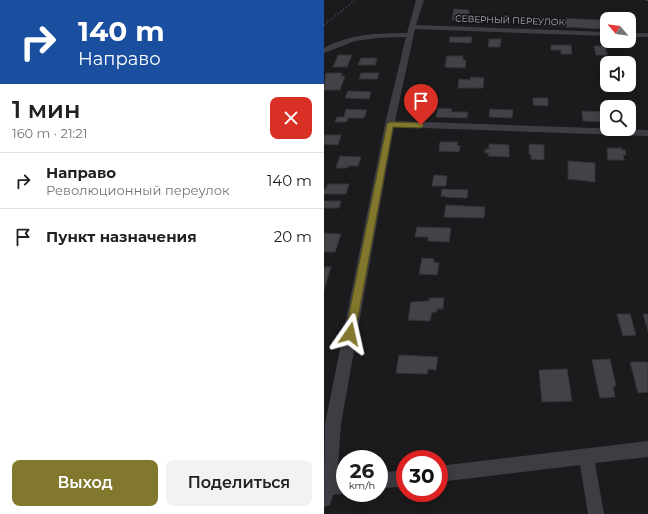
<!DOCTYPE html>
<html lang="ru">
<meta charset="utf-8">
<style>
:root{--surface:#fff;--page:#f2f2f2;--text:#202124;--muted:#757577;--line:#e0e0e0;--accent:#81772d}
body{margin:0;font-family:Montserrat,sans-serif;background:var(--page);color:var(--text);height:100vh;display:flex;flex-direction:column;font-size:15px;white-space:nowrap}
*{box-sizing:border-box;margin:0}
p{font-size:13px;color:var(--muted)}
.icon{flex:none;width:22px;height:22px;fill:none;stroke:currentColor;stroke-width:2;stroke-linecap:round;stroke-linejoin:round}
.map{position:relative;flex:1;overflow:hidden}
.details{display:flex;flex-direction:column;background:var(--surface);width:324px}
.details>*{flex:none}
.guide{background:#1a4fa0;color:#fff;overflow:hidden}
.needle{width:26px;rotate:299deg}
.controls{position:absolute;left:276px;top:12px;display:grid;gap:8px}
.controls a{display:grid;place-items:center;width:36px;height:36px;border-radius:8px;background:var(--surface);box-shadow:0 2px 10px #0003;font-size:20px}
.speed{position:absolute;left:12px;top:450px;display:flex;gap:8px;font-size:20px;font-weight:700;text-align:center}
.speed>*{display:grid;place-content:center;width:52px;height:52px;border-radius:50%;background:var(--surface);box-shadow:0 2px 10px #0003;line-height:1}
.speed small{font-size:10px;font-weight:400}
.speed .limit{border:6px solid #d22;background:#fff;color:#111}
.pin{position:absolute;display:grid;place-items:center;width:34px;height:34px;color:#fff;margin:-41px -17px;border-radius:50% 50% 50% 0;rotate:-45deg;box-shadow:0 0 4px #0007}
.pin .icon{rotate:45deg}
.me{position:absolute;width:44px;margin:-22px;rotate:11deg;stroke-linejoin:round;filter:drop-shadow(0 0 3px #0008)}
.turn{display:flex;align-items:center;gap:14px;height:84px;padding:0 12px;font-size:18px}
.turn .icon{width:52px;height:52px;stroke-width:2.5}
.turn b{display:block;font-size:28px;line-height:34px}
.round{display:grid;place-items:center;flex:none;width:42px;height:42px;border-radius:8px;background:var(--page)}
.headline{display:flex;align-items:center;justify-content:space-between;height:68px;padding:0 12px}
h1{font-size:24px;font-weight:600;line-height:30px}
.primary-button{display:flex;gap:8px;margin-top:auto;padding:8px 12px}
.primary-button a{flex:1;height:46px;border-radius:8px;background:var(--accent);color:#fff;font-size:16px;font-weight:600;line-height:46px;text-align:center}
.primary-button a+a{background:var(--page);color:var(--text)}
ul{padding:0;list-style:none}
li{display:flex;align-items:center;gap:12px;height:56px;padding:0 12px;border-top:1px solid var(--line)}
li div{flex:1}
li b{display:block;font-size:15px}
li em{font-style:normal}
main{display:flex;flex:1;min-height:0}
.map>svg:first-child{display:block}
.building{fill:#424247;stroke:#353439}
.lines{fill:none;stroke-linecap:round;stroke-linejoin:round}
.path{stroke:#414249;stroke-width:1.5;stroke-dasharray:1.5 2;stroke-linecap:butt}
.service{fill:#3e3d44;fill-rule:evenodd}
.minor{fill:#3e3d44;fill-rule:evenodd}
.route{fill:#81772d;stroke:#544d1d}
.labels{text-anchor:middle;dominant-baseline:central;stroke-width:3.5;stroke-linejoin:round;paint-order:stroke}
.far-street-label{font-size:9px;fill:#adaebd;stroke:#161518}
</style>
<main>
<section class="details">
<div class="guide">
<div class="turn"><svg class="icon" aria-label="right" viewBox="0 0 24 24"><path d="M7 20v-9h11M14 6l5 5-5 5"/></svg><div><b>140 m</b>Направо</div></div>
</div>
<div class="headline"><div><h1>1 мин</h1><p>160 m · 21:21</p></div><a class="round" style="background:#d93025;color:#fff"><svg class="icon" aria-label="close" viewBox="0 0 24 24"><path d="M6 6l12 12M18 6L6 18"/></svg></a></div>
<ul>
<li><svg class="icon" aria-label="right" viewBox="0 0 24 24"><path d="M7 20v-9h11M14 6l5 5-5 5"/></svg><div><b>Направо</b><p>Революционный переулок</p></div><em>140 m</em></li>
<li><svg class="icon" aria-label="arrive" viewBox="0 0 24 24"><path d="M6 21V4h12l-3 4 3 4H6"/></svg><div><b>Пункт назначения</b></div><em>20 m</em></li>
</ul>
<div class="primary-button"><a>Выход</a><a>Поделиться</a></div>
</section>
<div class="map">
<svg width="324" height="514" viewBox="0 0 324 514">
<rect width="100%" height="100%" fill="#1b1a1d"/>
<path class="building" d="M130 9 145 10 144 20H128Z
M209 17 277 20 278 29 208 25Z
M126 37H148L147 43 125 42Z
M165 39H177L176 47H164Z
M227 45H247L248 54H237V50H227Z
M270 46H281L283 55H272Z
M14 55H28L23 67H9Z
M123 56H139V60H142L141 68 121 67Z
M37 58H53L51 65H34Z
M2 73H18L17 76H21L16 90H0Z
M37 73H55L53 79H35Z
M147 77 160 78 159 88H134L135 79 146 80Z
M24 91 47 92 45 99 21 98Z
M209 98H224V106L209 105Z
M114 108 128 109 127 112H144L143 118 112 117Z
M22 109 43 110 40 118H24L23 122H11L13 117H20Z
M166 109 189 110 188 118 165 117Z
M258 111 282 112 283 122 259 121Z
M0 135H17L14 145 0 144Z
M116 142H134L133 145 136 146 135 152 115 151Z
M165 144 185 145V157L164 156 165 153H161V149H165Z
M205 144 220 145V160L207 159V154H205Z
M283 148H298V150H301L302 155H299L300 160H284Z
M16 156 37 157 34 166H24L23 168H12Z
M244 161 271 163V182L244 179Z
M110 175 123 176 122 186H108Z
M4 184H25L22 194H0V189H2Z
M118 189 144 190 143 198 121 197V196H117Z
M0 201H17L15 208H0Z
M122 205 161 207 160 218 120 217Z
M93 227 127 228 125 242 104 241V237H91Z
M0 233 17 234 11 252H0Z
M98 258 110 259V262L115 263 113 275 95 274Z
M0 267H7L0 290Z
M105 298H120L119 309H113V312H108L106 321 84 320 87 302 105 301Z
M293 314H306L312 335 299 336Z
M319 314H324V331Z
M75 355 114 357 112 370 104 369 103 374 72 373Z
M286 359 292 386H289L291 397 276 398 268 360Z
M306 362H324V392L314 393Z
M243 369 248 401 218 402 215 370Z"/>
<g class="lines">
<path class="path" d="M0 25 31 0"/>
<path class="service" d="M321 0H324V1H322Z"/>
<path class="minor" d="M92 0H100L92 25 283 32V36L91 29 71 121 324 130V136L70 127 17 424 13 479 21 478V493H24L9 495 6 505 0 507 1 424 61 124 82 37 53 38 31 41 0 53V48C26 34 54 33 83 33Z
M305 33H324V37H305Z
M324 441V457L271 463 280 514H264L256 465 115 482V466Z
M81 470V486L55 489V473Z"/>
</g>
<path class="route" d="M66 122 97 123 100 125 97 128 69 127 31 334 30 337 26 338 23 337 21 334 63 124Z"/>
<g class="labels">
<g class="far-street-label">
<text transform="translate(186 20) rotate(2)">СЕВЕРНЫЙ ПЕРЕУЛОК</text>
</g>
</g>
</svg>
<div class="controls">
<a><svg class="needle" viewBox="-14 -14 28 28"><path d="M0-13l5 13h-10z" fill="#e53935"/><path d="M0 13l5-13h-10z" fill="#757577"/></svg></a>
<a><svg class="icon" aria-label="sound" viewBox="0 0 24 24"><path d="M4 9h4l5-4v14l-5-4H4zM17 9q2 3 0 6"/></svg></a>
<a><svg class="icon" aria-label="search" viewBox="0 0 24 24"><circle cx="10" cy="10" r="6"/><path d="M15 15l6 6"/></svg></a>
</div>
<div class="speed"><div>26<small>km/h</small></div><div class="limit">30</div></div>
<div class="pin" style="left:97px;top:125px;background:#d93025"><svg class="icon" aria-label="arrive" viewBox="0 0 24 24"><path d="M6 21V4h12l-3 4 3 4H6"/></svg></div>
<svg class="me" style="left:26px;top:334px" viewBox="-20 -20 40 40"><path d="M0-17L14 15 0 8-14 15z" fill="#81772d" stroke="#fff" stroke-width="4"/></svg>
</div>
</main>
